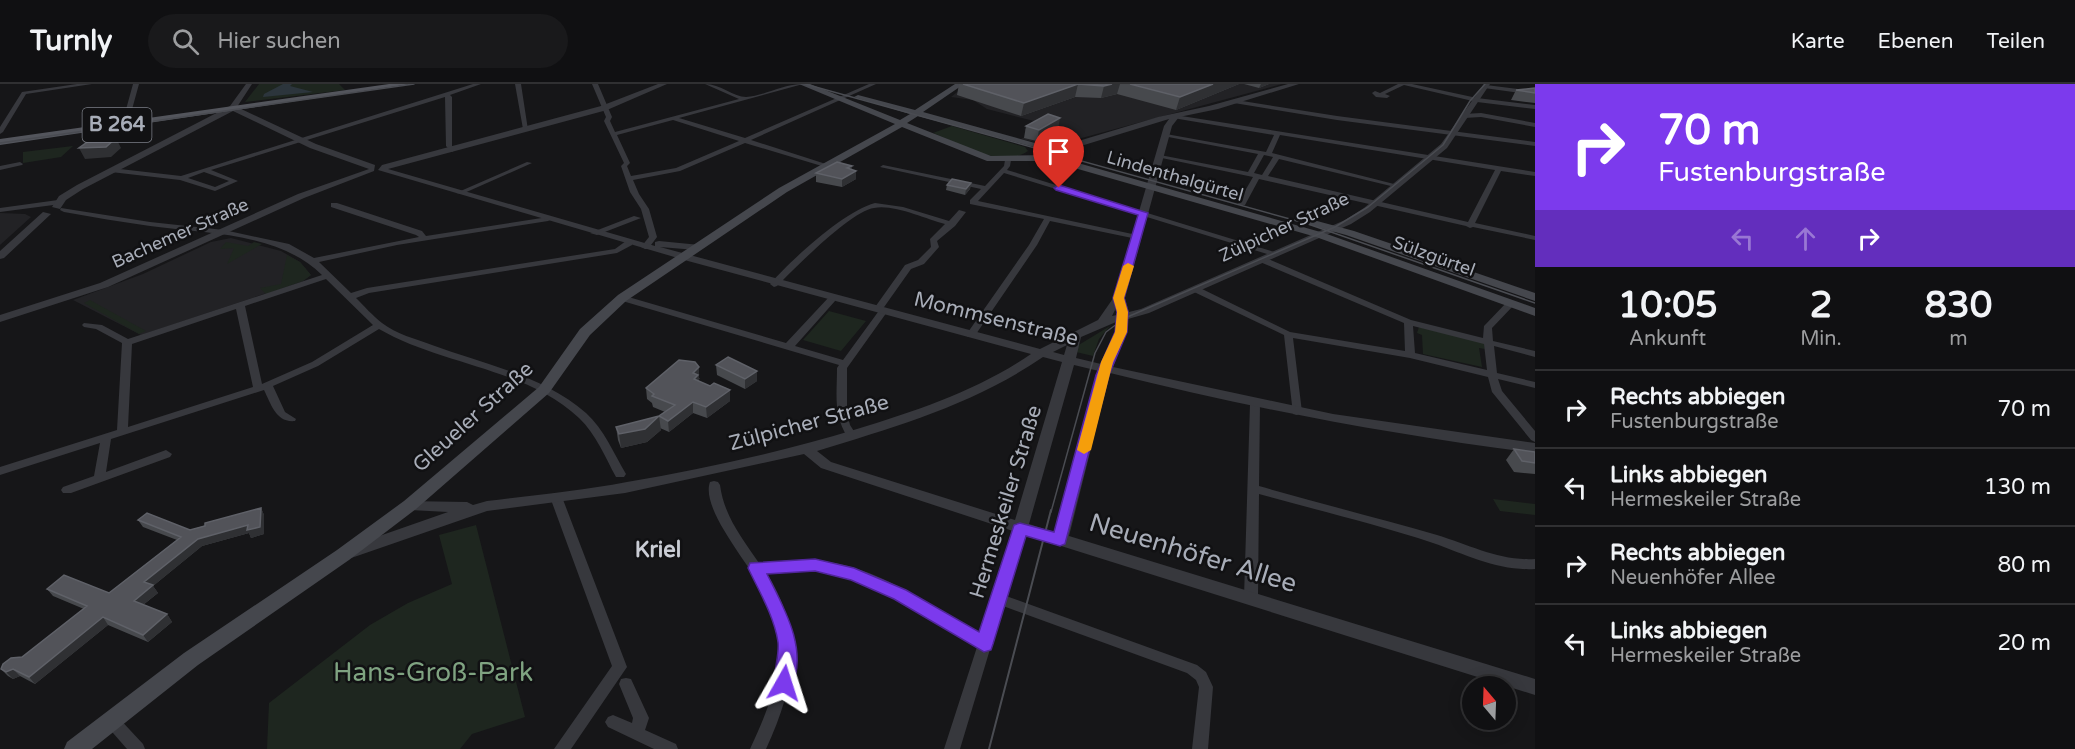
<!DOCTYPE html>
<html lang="de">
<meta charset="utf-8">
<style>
:root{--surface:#101012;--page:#19191b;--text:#f1f3f6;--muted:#9c9d9f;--line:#303032}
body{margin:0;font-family:"Varela Round",sans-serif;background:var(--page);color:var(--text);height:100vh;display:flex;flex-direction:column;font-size:22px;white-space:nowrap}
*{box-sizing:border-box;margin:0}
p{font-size:20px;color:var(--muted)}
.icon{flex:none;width:33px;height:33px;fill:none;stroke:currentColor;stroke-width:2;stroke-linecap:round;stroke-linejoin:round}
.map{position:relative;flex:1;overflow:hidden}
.panel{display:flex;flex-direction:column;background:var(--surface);width:540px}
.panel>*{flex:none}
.top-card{background:#7c3aed;color:#fff;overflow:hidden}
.needle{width:39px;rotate:341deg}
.tools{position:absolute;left:1462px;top:592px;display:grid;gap:12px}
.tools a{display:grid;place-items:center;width:54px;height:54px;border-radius:50%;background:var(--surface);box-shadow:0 3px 15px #0003,0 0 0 2px var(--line);font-size:30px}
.pin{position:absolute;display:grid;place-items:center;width:51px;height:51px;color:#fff;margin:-62px -26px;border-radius:50% 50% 50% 0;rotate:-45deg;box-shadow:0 0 6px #0007}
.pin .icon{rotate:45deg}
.me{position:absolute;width:66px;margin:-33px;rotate:6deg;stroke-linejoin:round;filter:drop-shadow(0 0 4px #0008)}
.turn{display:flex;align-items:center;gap:21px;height:126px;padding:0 24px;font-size:27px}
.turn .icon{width:78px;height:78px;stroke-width:2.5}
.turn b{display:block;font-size:42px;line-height:51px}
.lanes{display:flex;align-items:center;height:57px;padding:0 24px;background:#0003;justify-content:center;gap:30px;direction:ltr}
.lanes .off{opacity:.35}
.eta{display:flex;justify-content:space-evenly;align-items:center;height:102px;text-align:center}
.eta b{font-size:36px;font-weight:700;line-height:42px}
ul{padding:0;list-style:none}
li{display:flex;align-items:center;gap:18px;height:78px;padding:0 24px;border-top:2px solid var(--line)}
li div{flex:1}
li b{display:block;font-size:22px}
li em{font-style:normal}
header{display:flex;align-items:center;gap:36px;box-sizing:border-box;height:84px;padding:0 30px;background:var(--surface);border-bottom:2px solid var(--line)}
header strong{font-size:28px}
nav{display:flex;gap:33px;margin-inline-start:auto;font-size:21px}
.search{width:420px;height:54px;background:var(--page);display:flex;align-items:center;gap:15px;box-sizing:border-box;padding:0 21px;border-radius:33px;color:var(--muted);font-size:22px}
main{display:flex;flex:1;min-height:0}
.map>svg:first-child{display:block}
.built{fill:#222225}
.green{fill:#1e261f}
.water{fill:#2c353c}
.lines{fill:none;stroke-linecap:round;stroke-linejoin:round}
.minor{fill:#37383d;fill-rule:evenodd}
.tertiary{fill:#37383d;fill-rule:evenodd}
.secondary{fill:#45474d;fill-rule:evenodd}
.primary{fill:#53555c;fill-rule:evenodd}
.tram-far1{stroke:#4a4c52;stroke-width:1.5}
.tram{stroke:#4a4c52;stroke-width:2}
.wall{fill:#47494d}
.shaded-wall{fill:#2f3033}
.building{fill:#525359;stroke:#5f6168;stroke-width:1.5}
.route{fill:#7c3aed;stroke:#51269a;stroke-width:1.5}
.slow{fill:#f59e0b}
.labels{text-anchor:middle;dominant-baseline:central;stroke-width:5;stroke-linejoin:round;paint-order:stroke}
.far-street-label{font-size:18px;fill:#a8adb8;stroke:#111113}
.shield{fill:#111113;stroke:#7b7e86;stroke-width:1.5}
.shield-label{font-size:20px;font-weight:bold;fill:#a8adb8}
.street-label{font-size:21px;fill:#a8adb8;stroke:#111113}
.neighbourhood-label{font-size:22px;font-weight:bold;fill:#c9ccd4;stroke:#111113}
.near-street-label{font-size:26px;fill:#a8adb8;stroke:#111113}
.near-park-label{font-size:26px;fill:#7fa381;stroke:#111113}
</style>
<header>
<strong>Turnly</strong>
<div class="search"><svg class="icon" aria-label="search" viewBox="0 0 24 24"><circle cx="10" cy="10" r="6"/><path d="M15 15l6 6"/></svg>Hier suchen</div>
<nav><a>Karte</a><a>Ebenen</a><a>Teilen</a></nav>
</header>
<main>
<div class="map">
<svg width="1535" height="665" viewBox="0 0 1535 665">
<rect width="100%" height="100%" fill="#161618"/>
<path class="built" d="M967 0H1282L1052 62 1021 55 1033 49 1024 46 1038 38 987 25 973 16 951 13Z
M0 129 25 130 31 133 0 161Z
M231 154 281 167 300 178 311 191 303 197 141 251 73 216 143 190 211 158Z"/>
<path class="green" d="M259 0H339L345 6 245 18Z
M952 42 1025 63 1028 67C1001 86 959 59 933 49Z
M73 62 61 73 23 79V68Z
M226 158 248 162 254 158 262 160 227 180 234 164 220 165Z
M287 171 300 178 311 191 303 197 266 210 260 204 281 200Z
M90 216 146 247 139 250 84 219Z
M829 227 866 237 841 267 803 256Z
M1110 242 1099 255 1093 272 1076 268 1077 262Z
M1419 243 1484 259 1485 265 1479 264 1482 283 1423 270 1422 251 1417 249Z
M1493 415 1535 420V431L1500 427Z
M476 441 525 633 472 650 460 665H267L269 619 370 541 408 519 452 500 439 451Z"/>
<path class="water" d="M283 0H292L290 2 313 8 263 13 264 10Z"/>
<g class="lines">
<path class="minor" d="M77 0H92L26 10 3 48 0 50V43L22 8Z
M133 0H139L128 40 125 42 122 40Z
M473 0H481L450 11 452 13V62L455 66 452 68 446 62 445 13 211 86 238 97 215 107 180 96 111 88 108 86 111 84 181 92ZM204 88 229 97 215 103 188 94Z
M515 0H521L528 46 523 45Z
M592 0H598L612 33 610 37 615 48 739 15 705 0C720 0 734 13 746 13 764 12 783 0 803 0L679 34 745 54 869 0H876L751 56 829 81V83H825L745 59 680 87 633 96 639 110 649 125 657 153 648 165H645L641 163 649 153 641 125 630 108 621 82 624 79 604 37 606 33ZM673 36 739 57 676 84 631 92 627 82 630 79 617 51Z
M1398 0H1412L1477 14 1535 21V25L1477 18 1404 1 1385 10 1390 12 1387 14 1376 13 1372 9 1375 7 1380 9Z
M1486 1 1535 7V11L1484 4Z
M1236 16 1337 32 1535 58V62L1337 36 1234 19V17Z
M1481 29 1535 39V43L1481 33 1464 34 1461 32 1464 30Z
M1175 31 1535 88V92L1501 87 1475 139 1535 152V156L1473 143 1470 144 1466 142 1259 95 1245 121H1239L1238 119 1253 93 1157 73 1160 71 1248 88 1258 70 1163 52 1166 50 1266 68 1274 51 1173 34V32ZM1280 51 1495 86 1468 138 1268 92 1279 75 1395 103 1398 101 1272 69ZM1264 71 1273 73 1262 91 1254 89Z
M1008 74 1011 76 1010 82 1007 86 1281 170 1277 172H1274L1004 89 978 117 1137 151 1141 153 1137 155 1050 137 1037 161 974 253H968L966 251 1029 161 1044 135 970 120V116L981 105 880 83 883 81 985 102 1004 82 1005 76Z
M20 78 23 80 22 81 0 86V82Z
M527 78 532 79 462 110 456 109Z
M58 116 62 118 61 120 0 128V124Z
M331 119H337L422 147 426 152 548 133 552 135 548 137 397 161 319 178 351 209 367 204 615 165 626 157H632V161L617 169 369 209 356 214C364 222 373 232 382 239 396 250 416 255 432 261 484 280 544 292 586 329 604 345 614 370 626 390L624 393H616C605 373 596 350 579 334 526 284 441 281 379 245L318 282 273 302 285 328 296 335 295 337C276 339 271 320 264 306L111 355 106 388 166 366 172 370 170 373 71 409H63L61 406 63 403 94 392 100 359 0 391V383L117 346 122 259 96 245 84 243 82 241 84 239 102 241 128 255 322 191C278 148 207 150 150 142 121 138 93 133 64 128L60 126 61 124 150 138 224 146 289 160 314 174 419 153 416 151 331 123ZM326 195 373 241 312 278 262 300 245 222ZM236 225 253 303 128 343 132 260Z
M875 119 903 123 949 137 959 126 966 128 955 142 937 157 939 163 924 180 911 185 882 226 887 228 847 284V329L850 341 857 352 856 354H848C833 330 837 312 837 284L839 281 619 216 618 214 622 211 625 212 786 259 829 213H835V217L795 262 843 276 878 228 873 226 905 181 918 176 931 163 930 155 945 140C925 135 894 120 874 124 851 127 795 184 777 202L774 203 770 200C791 176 844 127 875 119Z
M634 132 641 134 597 151 590 149Z
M1260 174H1266L1411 236 1483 254 1484 242 1507 218H1513V222L1492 244 1493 257 1535 267V273L1494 262 1497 289 1535 298V304L1498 295 1502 307 1535 347V358L1531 356 1492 308 1488 293 1410 274 1293 254 1302 328 1297 331 1293 330 1284 251 1192 207V203H1198L1290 248 1405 267 1404 239 1260 178ZM1413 242 1484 260 1487 286 1415 269Z
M1255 317 1260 320 1259 402C1318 419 1378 434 1437 451 1470 461 1499 477 1535 475V485C1498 487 1467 471 1433 459 1376 440 1316 426 1259 410L1258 513 1256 517 1251 518 1246 517 1244 513 1250 320Z
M714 397 718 398 720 401C724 432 742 454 759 479 778 478 796 475 814 476 876 481 929 520 980 551L1014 445 1016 442 1020 441 1024 442 1026 445 1006 512 1197 581 1206 588 1213 603 1208 665H1192L1199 603 1196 596 1187 589 1003 522 960 665H944L977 563C928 533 879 496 821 487 802 484 784 487 766 488 805 549 795 602 766 665H750C767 628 783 592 777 551 775 536 770 520 763 507 751 482 700 425 710 398Z
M556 409 560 410 562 413 627 583 571 665H554L612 582 550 413 552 410Z
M626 594 631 595 649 634 645 646 676 660 678 665H654L608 643 605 638 608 633 613 631 632 639 633 634 619 600 621 595Z
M111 629 116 631 143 660 145 665H127L106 641 103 636 106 631Z"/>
<path class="tertiary" d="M246 0H252L237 23 316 60 375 81 374 87 304 114 108 203 0 238V231L100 199 298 110 369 85 310 64 233 27 83 105 66 116 60 125 52 123 59 112 77 101 230 22Z
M658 0H667L607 26 388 85 655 162V158L659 157 700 161V165L696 166 660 163 1040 265 1098 236 1114 213 1164 42 1169 35 1058 69H1052V65L1158 33 1209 22 1288 0H1299L1218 25 1179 33 1172 42 1125 214 1129 228 1141 225 1345 136 1364 124 1441 60 1484 0H1490L1447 64 1370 128 1351 140 1149 229 1128 235 1127 247 1113 283 1333 330 1535 359V369C1392 351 1250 324 1110 289L1069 452 1535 595V611L1023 450 1014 449 1013 447 821 384 804 370 625 409 487 427 357 472 351 474 345 472 343 468 345 464 448 428 410 426 405 425 402 421 405 417 467 418 473 421 487 417C533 411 581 407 627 398 704 385 782 368 857 345 919 326 978 306 1031 270L688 177 378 86 382 81 601 22ZM1116 224 1117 231 1112 232ZM1116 238 1115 247 1101 280 1076 274 1081 253ZM1067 261 1064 271 1053 268ZM1043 273 1062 278 1015 436 831 378 817 367C897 342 973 321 1043 273ZM1074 281 1099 287 1054 448 1029 440Z
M43 128 51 130 4 174 0 175V167Z"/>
<path class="secondary" d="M799 0H810L900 36 910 30 854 13 858 11 915 26 955 0H964L923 28 1060 66V70L918 32 907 39 991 72 1050 71 1324 149 1535 224V232L1316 153 1050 77H987L902 43 787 108 626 217 590 251 549 309 416 425 349 476 198 581 92 665H64L67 658 184 569 337 466 404 417 539 303 580 245 618 211 779 104 895 40Z
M1306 134 1354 147 1535 209V217L1346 151 1302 139 1301 137Z"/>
<path class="primary" d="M389 0H411L0 61V55Z"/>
<path class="tram-far1" d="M805 0 1308 140 1535 219
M0 59 414 0
M1051 428 1095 269 1106 248 1125 234 1335 143 1368 123 1443 61 1470 17 1485 0"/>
<path class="tram" d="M989 665 1051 426"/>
</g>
<path class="wall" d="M959 0H1239L1176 26 1117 10 1101 14 1075 13 1021 32 957 11Z
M1244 0H1269L1259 4Z
M1535 4V19L1511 16 1516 6Z
M1026 42 1058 46 1037 57 1024 54Z
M852 82 851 86 856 95 842 103 816 98V89Z
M971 99 970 105 965 111 946 106 947 101Z
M716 281 757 297 745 305 717 291Z
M700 294 699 295V297L710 302 730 306V317L707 334 693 329 669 348 660 344 661 346 647 358 621 364 618 356 616 343 659 332 665 328 653 323 652 319 647 315 646 304Z
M1514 365 1535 368V390L1514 388 1506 376Z
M261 424 264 431V450L251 454 249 449 202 462 153 502 158 509 143 521 167 530 172 538 148 558 108 541 35 600 20 592 13 595 8 592 1 585 22 573 84 525 53 512 47 505 109 509 177 456 143 443 138 436 190 446Z"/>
<path class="shaded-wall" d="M1078 0 1075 13 1021 32 1024 19Z
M1112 0H1120L1117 10 1101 14 1104 2Z
M1213 0H1239L1176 26 1180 13Z
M1261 0H1269L1259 4Z
M1060 34 1058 46 1037 57 1039 46Z
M116 54 121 64 111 73 85 75 79 64Z
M852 82 851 90 856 87V95L842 103V95L847 84Z
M971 99 970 105 965 111 966 105Z
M699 283V302L694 306 693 289Z
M757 287V297L745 305V295Z
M730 306V317L707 334 706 323Z
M693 318V329L669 348 668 337Z
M659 332 661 346 647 358 621 364 619 350Z
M261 424 264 431V450L251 454 249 449 202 462 153 502 158 509 139 524 134 517 144 498 198 455 248 441Z
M167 530 172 538 148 558 143 551Z
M103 533 108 541 35 600 29 593Z
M13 585 20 592 13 595 6 588Z"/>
<path class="building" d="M963 0H1112L1104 2 1078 0 1024 19Z
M1130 0H1213L1180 13Z
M1535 4V9L1516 6Z
M1048 30 1060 34 1039 46 1026 42Z
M116 54 106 63 79 64 90 56Z
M837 78 852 82 847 84 856 87 842 95 816 89Z
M952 95 971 99 966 105 947 101Z
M728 273 757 287 745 295 716 281Z
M679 276 695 278 699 283 693 289 698 291 694 295 710 302 714 299 730 306 706 323 693 318 668 337 659 332 675 321 652 312 654 310 646 304Z
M659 332 645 345 619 350 616 343Z
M1514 365 1535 368V379L1522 377Z
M261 424 260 443 247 446 248 441 198 455 144 498 153 501 134 517 167 530 143 551 103 533 29 593 13 585 6 588 1 585 3 580 11 574 22 573 87 522 47 505 64 491 109 509 181 453 138 436 147 429 190 446 205 442V439Z"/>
<path class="route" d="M1059 101 1148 129 1124 214 1128 228 1127 248 1109 291 1065 460 1060 462 1026 452 993 560 991 566 984 568 894 515 851 496 815 487 767 490C784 524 809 566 791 605L784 607 777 605C771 590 780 573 778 558 774 532 759 507 748 484L750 479 815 475 854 484 906 506 979 548 1014 441 1020 439 1054 448 1096 291 1115 248 1117 228 1113 214 1138 131 1056 106 1054 104Z"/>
<path class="slow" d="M1128 179 1134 182 1124 214 1128 228 1127 248 1113 278 1091 366 1084 370 1077 366 1101 278 1115 248 1117 228 1113 214 1123 182Z"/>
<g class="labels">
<g class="far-street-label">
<text transform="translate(1175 92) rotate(16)">Lindenthalgürtel</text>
<text transform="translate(1284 143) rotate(-25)">Zülpicher Straße</text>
<text transform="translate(180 149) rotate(-24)">Bachemer Straße</text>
<text transform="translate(1434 172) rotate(20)">Sülzgürtel</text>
</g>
<rect class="shield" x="82.5" y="24" width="69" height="34" rx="4.5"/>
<g class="shield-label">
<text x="117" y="41">B 264</text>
</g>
<g class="street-label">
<text transform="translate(996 235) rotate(14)">Mommsenstraße</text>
<text transform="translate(473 333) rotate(-42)">Gleueler Straße</text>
<text transform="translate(809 339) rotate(-15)">Zülpicher Straße</text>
<text transform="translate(1006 418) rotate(-73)">Hermeskeiler Straße</text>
</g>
<g class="neighbourhood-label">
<text x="658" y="466">Kriel</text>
</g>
<g class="near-street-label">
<text transform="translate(1193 469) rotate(17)">Neuenhöfer Allee</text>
</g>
<g class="near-park-label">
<text x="433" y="588">Hans-Groß-Park</text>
</g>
</g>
</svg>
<div class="tools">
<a><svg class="needle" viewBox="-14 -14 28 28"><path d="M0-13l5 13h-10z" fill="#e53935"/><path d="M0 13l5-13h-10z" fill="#9c9d9f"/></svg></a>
</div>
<div class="pin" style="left:1059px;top:104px;background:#d93025"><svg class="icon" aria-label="arrive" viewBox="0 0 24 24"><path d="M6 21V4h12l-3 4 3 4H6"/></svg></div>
<svg class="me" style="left:784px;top:599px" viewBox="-20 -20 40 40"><path d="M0-17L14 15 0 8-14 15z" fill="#7c3aed" stroke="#fff" stroke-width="4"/></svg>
</div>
<section class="panel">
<div class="top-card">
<div class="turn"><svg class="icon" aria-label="right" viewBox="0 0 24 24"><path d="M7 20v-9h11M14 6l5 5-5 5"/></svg><div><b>70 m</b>Fustenburgstraße</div></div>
<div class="lanes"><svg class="icon off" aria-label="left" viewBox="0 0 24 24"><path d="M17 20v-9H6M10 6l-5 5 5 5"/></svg><svg class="icon off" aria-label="ahead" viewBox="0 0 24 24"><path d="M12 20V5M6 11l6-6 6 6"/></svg><svg class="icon" aria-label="right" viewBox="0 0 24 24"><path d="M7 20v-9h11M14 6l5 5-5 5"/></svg></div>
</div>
<div class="eta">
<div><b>10:05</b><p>Ankunft</p></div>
<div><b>2</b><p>Min.</p></div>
<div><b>830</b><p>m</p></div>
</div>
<ul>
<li><svg class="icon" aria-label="right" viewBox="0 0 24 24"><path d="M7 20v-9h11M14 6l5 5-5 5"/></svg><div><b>Rechts abbiegen</b><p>Fustenburgstraße</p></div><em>70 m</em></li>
<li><svg class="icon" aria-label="left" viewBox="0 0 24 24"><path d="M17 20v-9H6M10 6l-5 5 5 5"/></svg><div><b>Links abbiegen</b><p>Hermeskeiler Straße</p></div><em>130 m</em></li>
<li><svg class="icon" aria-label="right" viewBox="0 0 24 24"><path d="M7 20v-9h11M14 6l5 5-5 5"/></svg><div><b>Rechts abbiegen</b><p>Neuenhöfer Allee</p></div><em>80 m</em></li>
<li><svg class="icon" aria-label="left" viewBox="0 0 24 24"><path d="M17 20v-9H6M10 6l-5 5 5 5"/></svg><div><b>Links abbiegen</b><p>Hermeskeiler Straße</p></div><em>20 m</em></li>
</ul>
</section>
</main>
